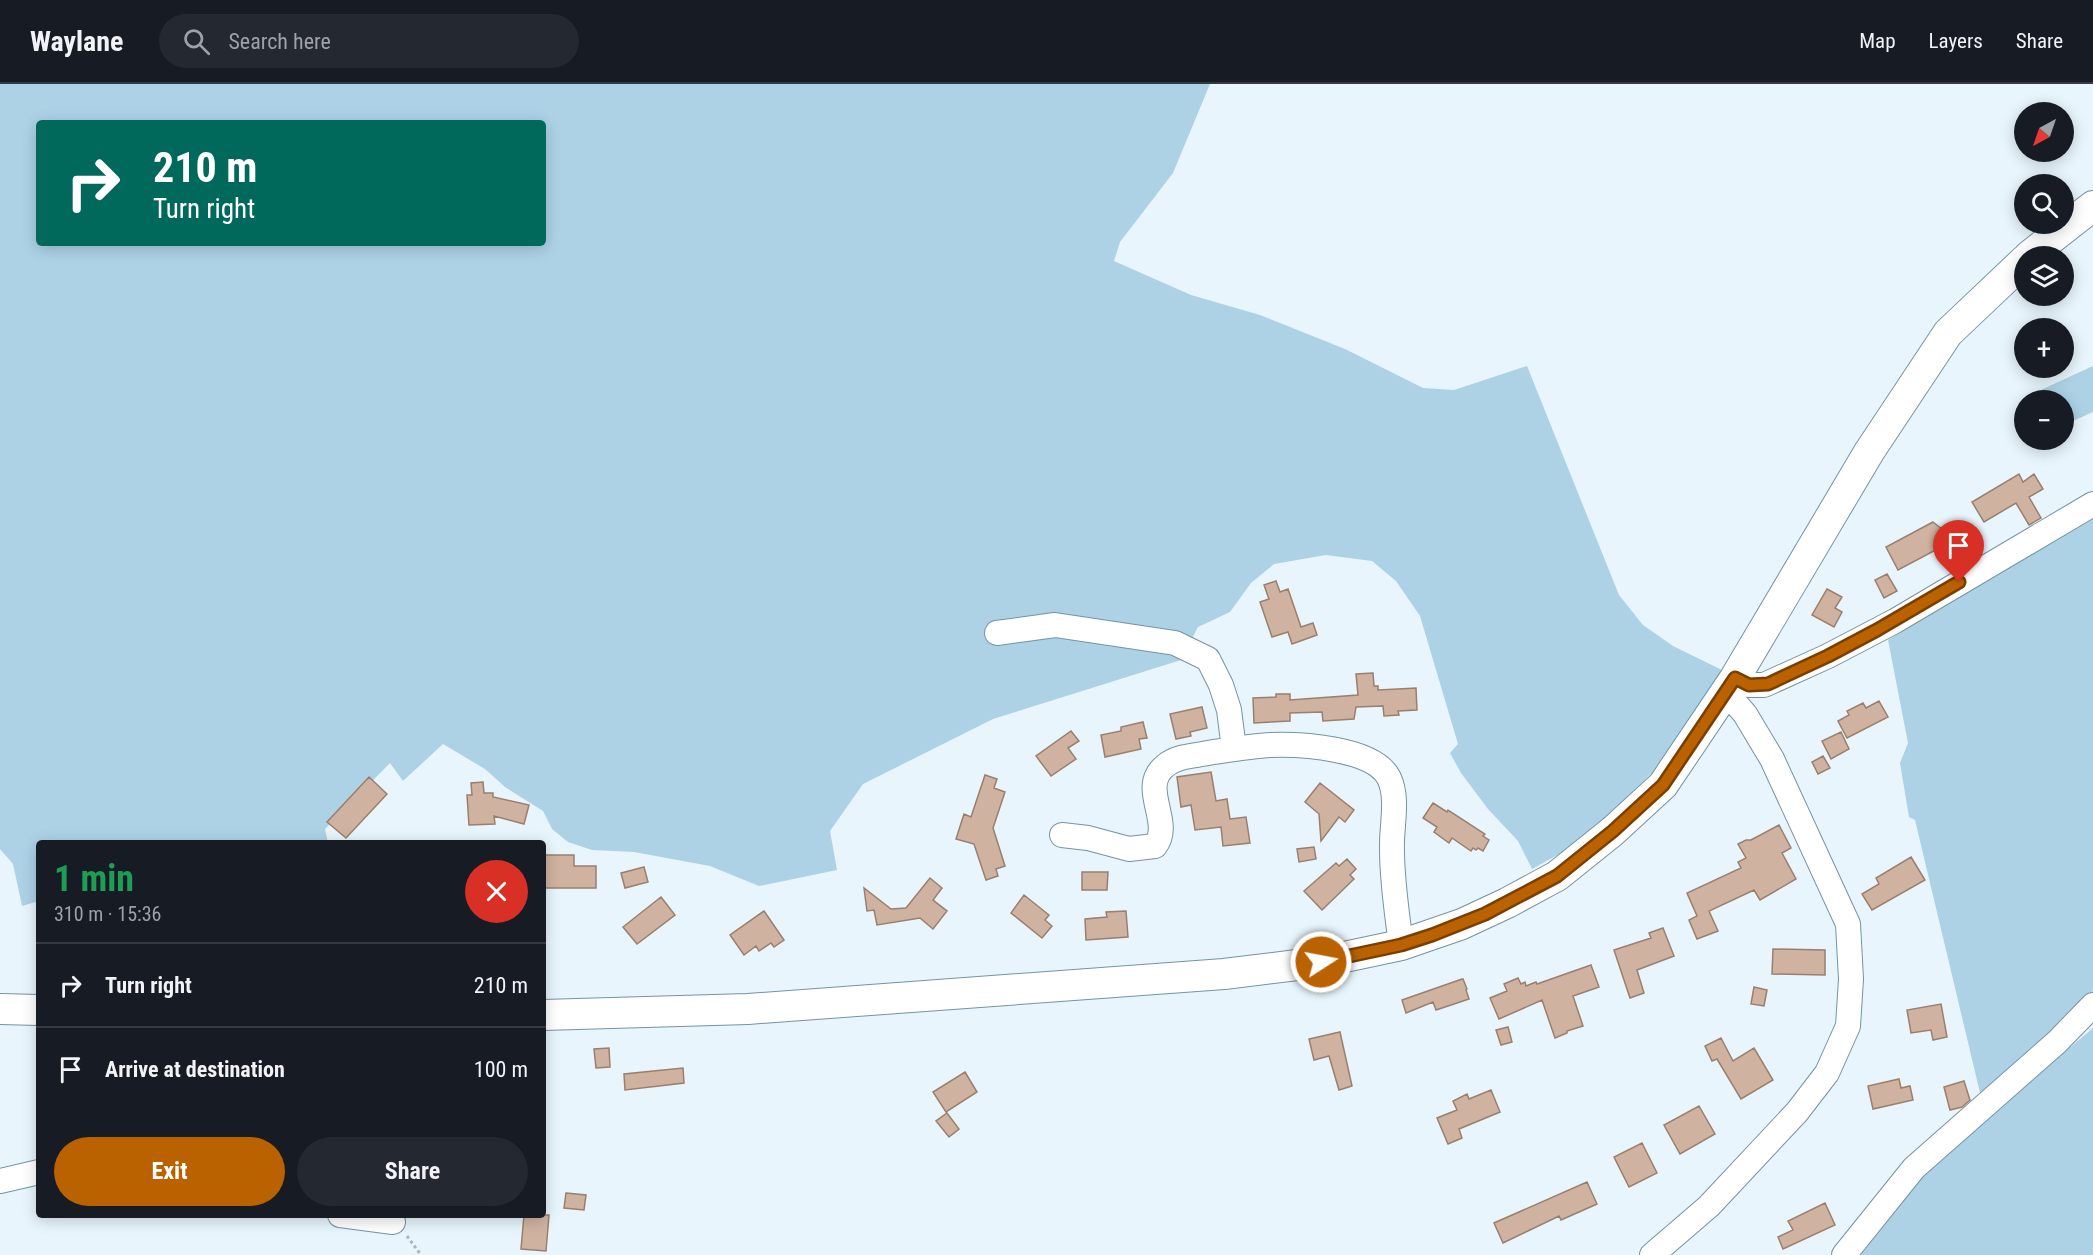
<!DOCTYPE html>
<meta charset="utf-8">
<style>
:root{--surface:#171b24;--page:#242831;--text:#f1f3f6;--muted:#9ea1a6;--line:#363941;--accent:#ba6100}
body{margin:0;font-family:"Roboto Condensed",sans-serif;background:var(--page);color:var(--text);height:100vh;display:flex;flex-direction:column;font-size:22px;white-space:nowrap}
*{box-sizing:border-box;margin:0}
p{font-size:20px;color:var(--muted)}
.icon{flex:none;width:33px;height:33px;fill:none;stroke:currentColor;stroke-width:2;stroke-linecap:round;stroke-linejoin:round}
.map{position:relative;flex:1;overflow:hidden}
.details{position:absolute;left:36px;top:756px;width:510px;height:378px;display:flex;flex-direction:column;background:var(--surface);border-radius:6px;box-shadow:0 3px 15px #0003}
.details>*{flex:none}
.top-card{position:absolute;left:36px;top:36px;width:510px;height:126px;border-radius:6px;box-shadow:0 3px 15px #0003;background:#00695c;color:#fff;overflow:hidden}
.needle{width:39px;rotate:220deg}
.tools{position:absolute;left:2014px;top:18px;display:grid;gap:12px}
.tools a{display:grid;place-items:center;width:60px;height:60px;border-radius:50%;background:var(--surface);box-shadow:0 3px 15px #0003;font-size:30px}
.pin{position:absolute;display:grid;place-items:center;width:51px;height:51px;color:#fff;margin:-62px -26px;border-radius:50% 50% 50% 0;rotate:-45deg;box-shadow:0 0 6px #0007}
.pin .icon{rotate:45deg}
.me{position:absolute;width:66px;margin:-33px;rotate:79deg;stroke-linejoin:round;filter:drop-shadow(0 0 4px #0008)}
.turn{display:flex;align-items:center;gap:21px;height:126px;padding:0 18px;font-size:27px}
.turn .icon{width:78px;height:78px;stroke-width:2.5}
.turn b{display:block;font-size:42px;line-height:51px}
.round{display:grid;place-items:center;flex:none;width:63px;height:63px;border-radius:32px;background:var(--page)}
.overview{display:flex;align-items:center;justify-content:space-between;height:102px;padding:0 18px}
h1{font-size:36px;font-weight:700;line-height:45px;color:#1e9e55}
.cta{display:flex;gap:12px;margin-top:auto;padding:12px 18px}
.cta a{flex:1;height:69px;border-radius:36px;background:var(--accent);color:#fff;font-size:24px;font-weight:700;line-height:69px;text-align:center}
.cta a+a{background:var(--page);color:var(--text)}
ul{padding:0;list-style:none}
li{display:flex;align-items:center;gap:18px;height:84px;padding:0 18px;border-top:2px solid var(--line)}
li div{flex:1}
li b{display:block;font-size:22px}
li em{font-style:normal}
header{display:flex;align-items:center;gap:36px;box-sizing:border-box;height:84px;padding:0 30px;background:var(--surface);border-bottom:2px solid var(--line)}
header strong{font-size:28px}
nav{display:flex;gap:33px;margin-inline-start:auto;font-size:21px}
.search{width:420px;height:54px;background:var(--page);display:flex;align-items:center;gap:15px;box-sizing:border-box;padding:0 21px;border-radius:33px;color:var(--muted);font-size:22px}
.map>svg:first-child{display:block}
.green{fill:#add2e6;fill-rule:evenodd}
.building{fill:#cfb3a0;stroke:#9a7f6e;stroke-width:1.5}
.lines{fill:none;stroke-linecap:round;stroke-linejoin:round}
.minor-casing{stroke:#7593a3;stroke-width:26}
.major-casing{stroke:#7593a3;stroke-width:32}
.path{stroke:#a8b5bc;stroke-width:3;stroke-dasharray:3 3;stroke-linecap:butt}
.minor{stroke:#fff;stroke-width:24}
.major{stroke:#fff;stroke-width:30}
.route-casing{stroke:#793f00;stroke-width:15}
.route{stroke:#ba6100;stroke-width:10}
</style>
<header>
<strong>Waylane</strong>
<div class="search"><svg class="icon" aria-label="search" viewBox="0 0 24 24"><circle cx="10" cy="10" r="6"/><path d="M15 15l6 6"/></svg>Search here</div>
<nav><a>Map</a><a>Layers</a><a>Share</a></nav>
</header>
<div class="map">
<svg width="2093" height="1171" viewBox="0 0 2093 1171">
<rect width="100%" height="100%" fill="#e8f5fc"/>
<path class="green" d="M0 0H1210L1173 89 1120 158 1114 177 1191 211 1260 231 1345 265 1423 304 1454 306 1527 282 1619 511 1643 541 1673 562 1722 586 1659 682 1579 759 1532 785 1518 757 1488 725 1461 689 1450 669 1458 660 1420 532 1396 497 1372 477 1326 471 1274 480 1251 499 1230 528 1198 543 1181 576 993 635 863 700 830 747 837 786 759 802 710 782 634 768 592 766 568 758 552 745 543 727 505 703 485 685 443 660 403 697 390 679 325 745 328 759H39V817L22 822 13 780 0 765ZM39 39H543V159H39Z
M2093 282V328L2064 341V316H2032L2030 311Z
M2093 431V907L2065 938 1981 1013 1915 736 1909 733 1900 679 1908 659 1888 556Z
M2093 944V1171H1860L1880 1141 1939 1074Z"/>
<path class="building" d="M2019 390 2023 398 2034 390 2043 405 2029 413 2041 434 2029 441 2016 419 1984 438 1972 418Z
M1933 438 1947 449 1949 454 1947 460 1898 486 1886 463Z
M1887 490 1897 507 1884 514 1875 496Z
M1276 497 1280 508 1288 505 1301 543 1313 539 1317 551 1292 560 1288 548 1272 553 1260 518 1269 515 1264 501Z
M1827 505 1842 513 1835 524 1842 528 1834 543 1812 531Z
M1373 589 1374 602H1378V606L1416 604 1417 626 1398 627 1399 631 1384 632 1383 622 1356 623 1354 635 1323 637 1322 628 1290 629V637L1254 639 1253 614 1276 613V610H1290V616L1358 611 1356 590Z
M1879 617 1888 633 1847 654 1838 637 1849 631 1847 627 1863 619 1866 624Z
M1202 623 1207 644 1190 648 1191 652 1176 655 1170 630Z
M1143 638 1147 654 1139 655 1141 665 1105 673 1101 651 1121 647V643Z
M1071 647 1079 657 1068 664 1076 675 1051 692 1036 672Z
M1841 648 1849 665 1831 675 1822 657Z
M1823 672 1830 684 1818 690 1812 678Z
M1211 688 1216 717 1227 715 1230 735 1246 733 1250 759 1223 762 1221 743 1195 746 1191 721 1181 723 1177 693Z
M985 691 997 695 994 704 1005 708 993 744 1005 782 996 785 998 792 986 796 974 760 956 755 964 730 971 733Z
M369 693 387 710 346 754 327 738Z
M483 698 484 709H493V713L529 721 524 740 494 732 495 740 469 741 467 711H472L471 699Z
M1320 699 1354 726 1345 738 1339 733 1321 757 1319 730 1305 718Z
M1433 719 1447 728 1448 726 1485 750 1483 752 1489 756 1483 767 1478 764 1476 766 1473 764 1471 767 1452 754 1449 759 1434 748 1437 743 1423 734Z
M1779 741 1791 764 1782 769 1796 795 1760 816 1754 806 1709 827 1718 847 1697 855 1689 836 1697 832 1687 809 1741 784 1738 778 1746 774 1738 760 1746 756H1751Z
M1314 763 1316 775 1299 778 1297 765Z
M543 771H574V782H596V804H543Z
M1911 773 1925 796 1872 826 1862 810 1879 800 1876 794Z
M1347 775 1356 785 1350 791 1354 795 1322 826 1304 807 1336 779 1339 782Z
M644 783 648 798 625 804 621 789Z
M1082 788H1108L1107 806H1082Z
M930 794 942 804 933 816 947 827 933 845 920 834 877 841 874 826 867 827 864 804 891 825 906 824Z
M1024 811 1049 831 1045 836 1052 842 1042 854 1011 829Z
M661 813 675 831 637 860 623 843Z
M764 827 784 856 774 863 771 859 759 867 756 862 744 871 730 851Z
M1126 827 1128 853 1086 856 1085 835 1107 833 1106 828Z
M1663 844 1674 872 1637 886 1644 909 1630 914 1614 866 1651 854 1649 849Z
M1773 865 1825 866V891L1772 890Z
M1591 881 1599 903 1573 912 1583 942 1567 947V949L1555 954 1542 916 1499 935 1490 914 1507 907 1504 900 1518 894 1521 900 1525 898 1526 902 1536 898 1537 900Z
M1462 895H1463L1467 905 1466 906 1469 915 1436 926 1433 918 1406 929 1402 916Z
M1754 903 1767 906 1764 922 1751 920Z
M1941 920 1947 953 1933 956 1931 946 1911 949 1907 926Z
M1508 943 1512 958 1501 961 1496 946Z
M1340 948 1352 1002 1339 1006 1329 972 1314 976 1309 955Z
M1721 954 1733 977 1754 964 1773 996 1741 1015 1717 975 1712 977 1705 962Z
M609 964 610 983 596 984 594 965Z
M683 984 684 999 625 1006 624 990Z
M965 988 977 1008 946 1028 933 1008Z
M1899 995 1901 1004 1910 1002 1913 1016 1873 1025 1868 1002Z
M1964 997 1970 1016 1962 1023 1950 1026 1944 1003Z
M1491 1006 1500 1028 1459 1045 1462 1054 1448 1060 1437 1034 1457 1026 1453 1017 1467 1010 1469 1015Z
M1699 1022 1715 1050 1680 1070 1664 1041Z
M947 1029 959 1045 949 1053 936 1037Z
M1642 1059 1657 1089 1629 1103 1614 1073Z
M1587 1098 1597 1120 1561 1136 1559 1132 1503 1159 1494 1139Z
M566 1109 586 1111 584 1126 564 1124Z
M1825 1119 1835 1141 1783 1165 1778 1153 1793 1146 1788 1137Z
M524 1131H549L546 1167 521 1165Z"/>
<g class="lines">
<defs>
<path id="minor" d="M997 549 1055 541 1175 559 1208 575 1221 601 1229 626 1234 665
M1735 594 1749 601H1764L1828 572 1895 537 2093 420
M1062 751 1088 754 1129 765 1155 762C1174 738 1138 704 1165 682 1176 672 1193 672 1208 669 1228 666 1250 662 1271 661 1301 660 1374 664 1389 694 1399 715 1391 743 1392 766 1392 798 1397 829 1401 861
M0 1097 39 1088
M340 1131 393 1138
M1652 1171 1709 1122 1797 1028 1827 989 1848 942 1851 895 1848 840 1772 675 1745 630 1725 607
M1844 1171 1914 1084 2057 958 2093 921"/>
<path id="major" d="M2029 172 2093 122
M0 925 39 926
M543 931 748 925 1224 890 1321 878 1401 861 1462 840 1507 819 1557 792 1613 747 1663 701 1735 594 1869 368 1948 249 2025 176"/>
</defs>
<use href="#minor" class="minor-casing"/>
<use href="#major" class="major-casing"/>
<path class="path" d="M407 1152 421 1171"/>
<use href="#minor" class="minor"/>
<use href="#major" class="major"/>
</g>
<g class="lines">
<defs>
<path id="route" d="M1321 878 1401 861 1432 851 1485 830 1557 792 1613 747 1663 701 1735 594 1749 601 1768 600 1828 572 1877 546 1959 498"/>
</defs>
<use href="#route" class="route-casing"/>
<use href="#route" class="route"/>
</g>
</svg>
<div class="tools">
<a><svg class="needle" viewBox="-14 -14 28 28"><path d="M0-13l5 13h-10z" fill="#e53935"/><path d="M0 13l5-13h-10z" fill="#9ea1a6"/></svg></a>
<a><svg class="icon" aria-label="search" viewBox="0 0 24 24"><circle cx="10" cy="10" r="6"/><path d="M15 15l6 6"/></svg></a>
<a><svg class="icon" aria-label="layers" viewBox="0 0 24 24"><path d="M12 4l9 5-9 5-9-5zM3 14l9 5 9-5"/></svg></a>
<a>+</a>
<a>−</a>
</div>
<div class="pin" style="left:1959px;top:498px;background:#d93025"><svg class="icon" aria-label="arrive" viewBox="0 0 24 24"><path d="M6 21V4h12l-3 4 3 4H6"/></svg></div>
<svg class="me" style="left:1321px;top:878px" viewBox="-20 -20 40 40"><circle r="17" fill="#ba6100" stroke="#fff" stroke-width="3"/><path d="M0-11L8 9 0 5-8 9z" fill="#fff"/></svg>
<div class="top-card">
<div class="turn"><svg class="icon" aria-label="right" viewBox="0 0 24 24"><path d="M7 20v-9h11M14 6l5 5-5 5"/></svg><div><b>210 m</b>Turn right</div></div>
</div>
<section class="details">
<div class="overview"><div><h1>1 min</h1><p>310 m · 15:36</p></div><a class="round" style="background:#d93025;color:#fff"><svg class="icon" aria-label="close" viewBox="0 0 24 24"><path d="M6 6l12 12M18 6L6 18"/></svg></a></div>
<ul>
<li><svg class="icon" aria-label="right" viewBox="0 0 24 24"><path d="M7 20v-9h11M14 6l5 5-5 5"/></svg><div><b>Turn right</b></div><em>210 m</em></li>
<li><svg class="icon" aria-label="arrive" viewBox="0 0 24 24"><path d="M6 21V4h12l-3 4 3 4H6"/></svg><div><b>Arrive at destination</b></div><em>100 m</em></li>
</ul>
<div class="cta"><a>Exit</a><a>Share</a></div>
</section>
</div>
